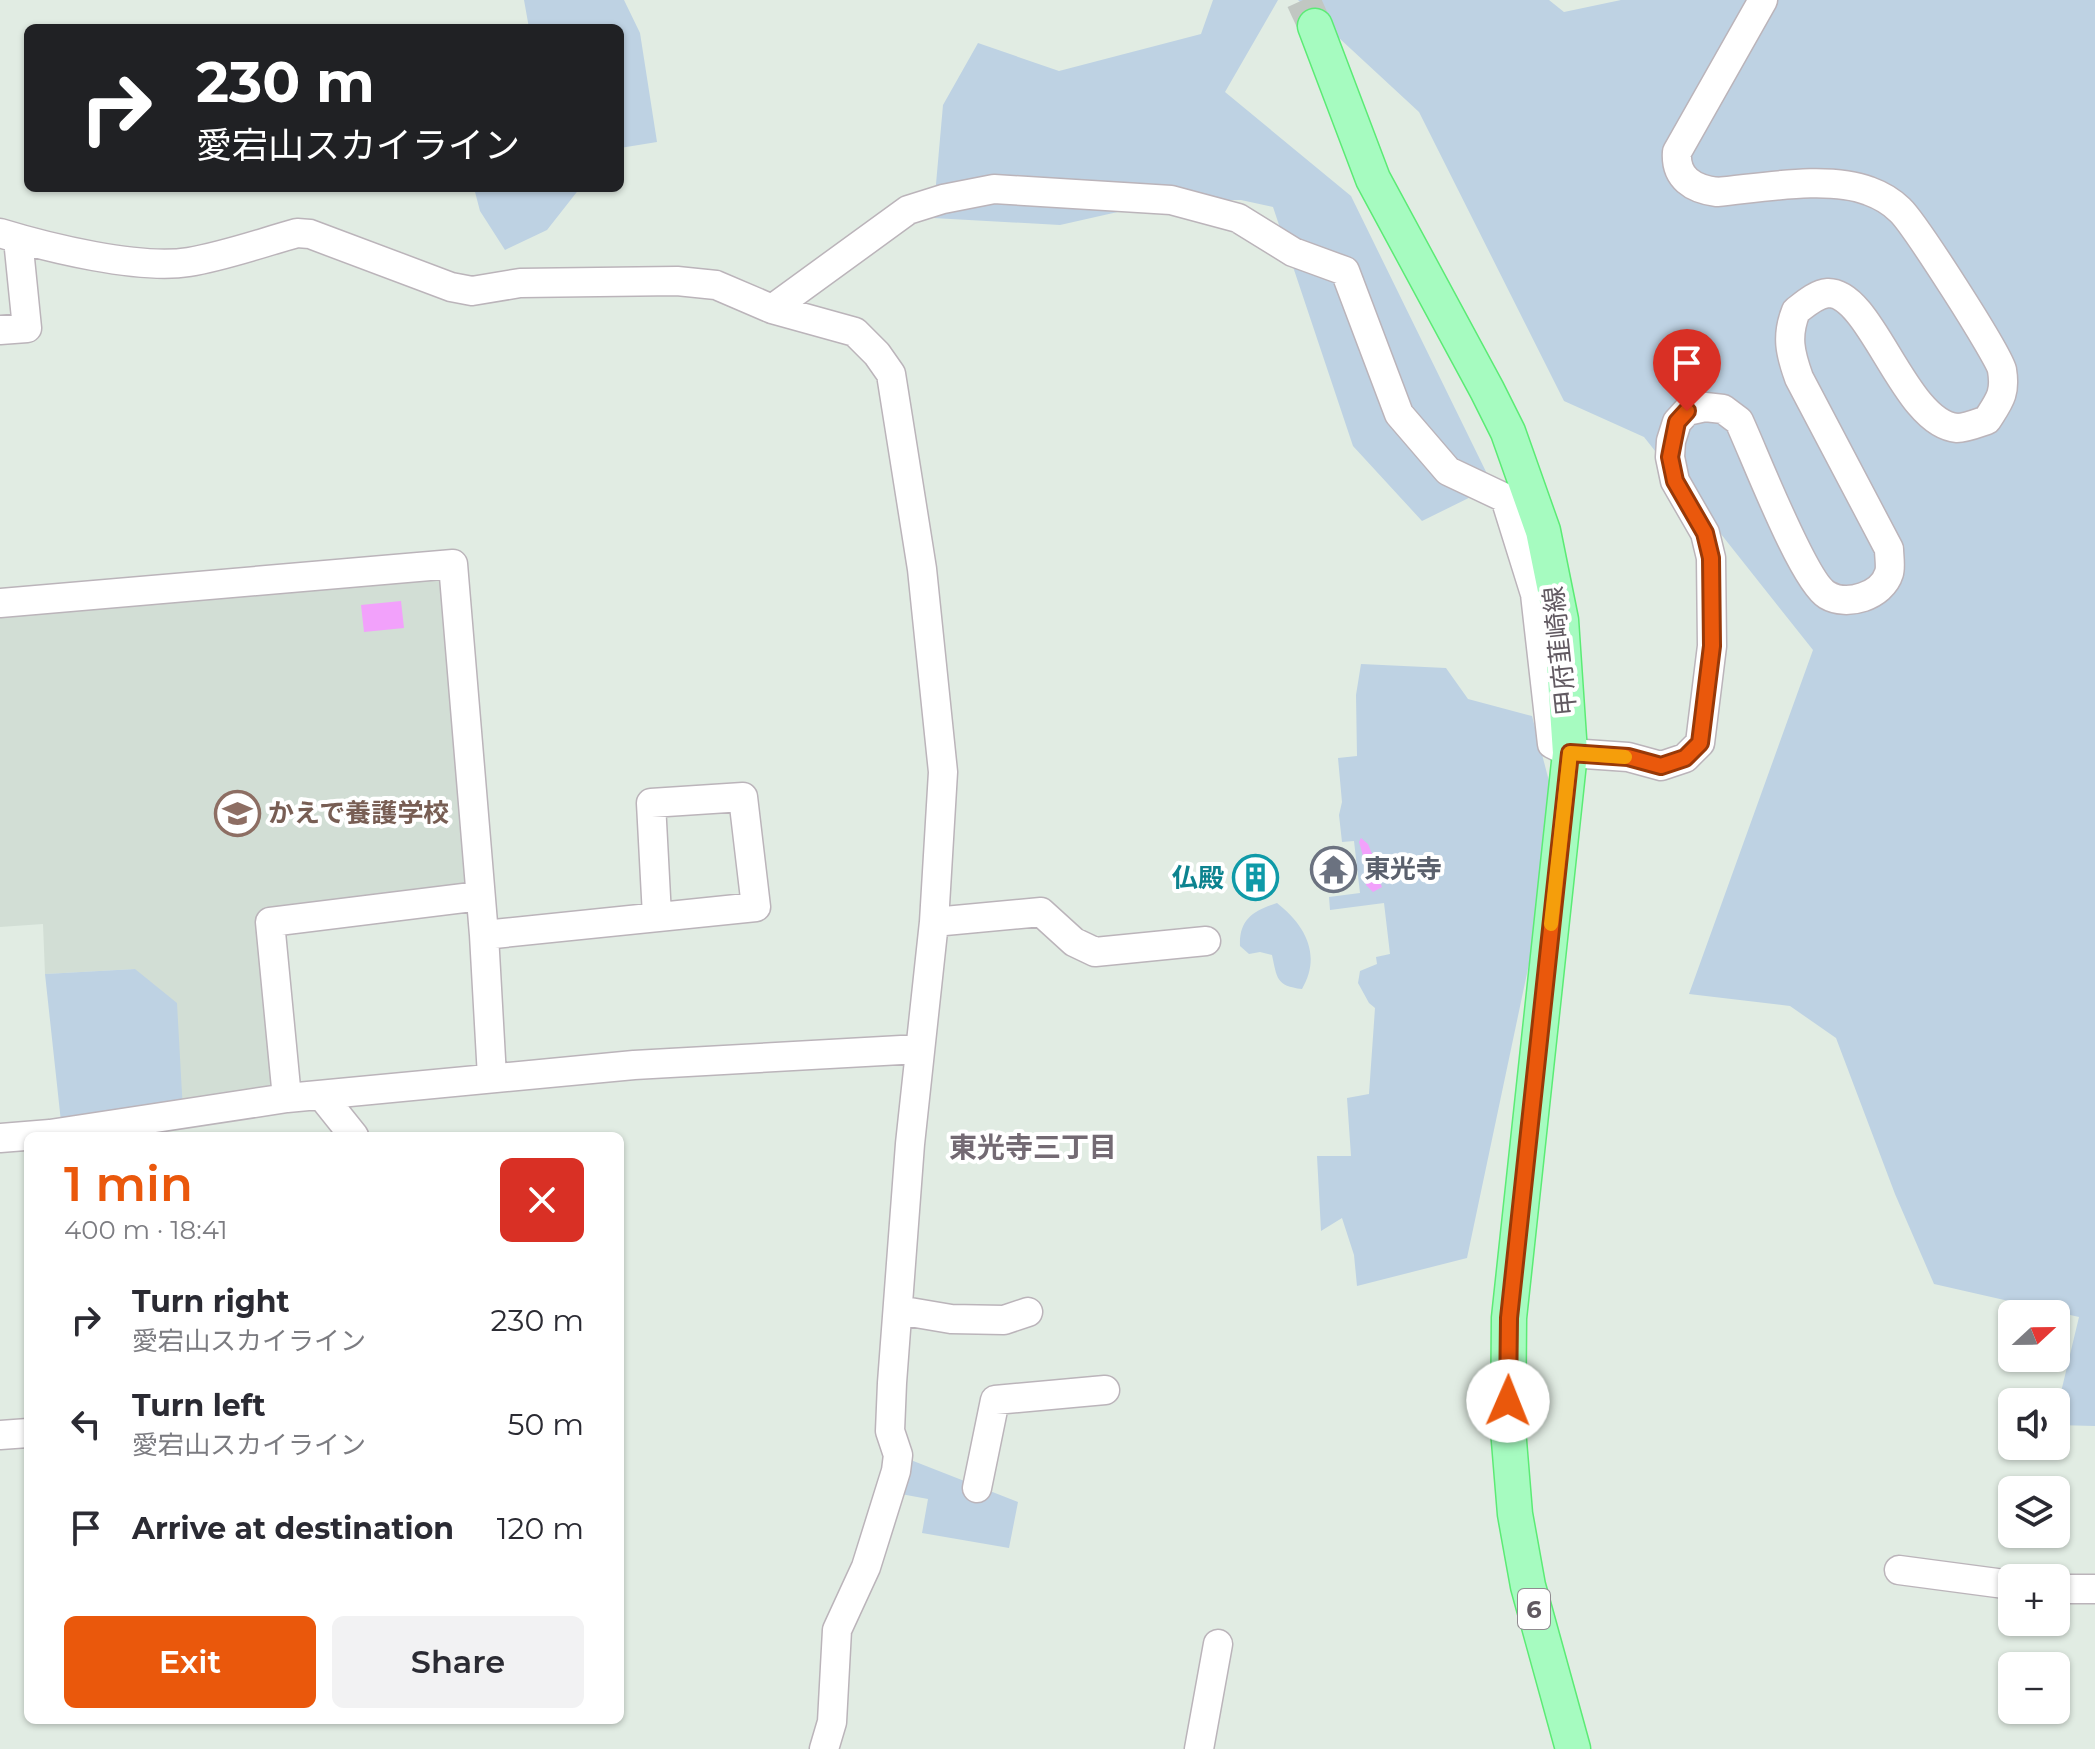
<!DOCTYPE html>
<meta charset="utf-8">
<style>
:root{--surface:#fff;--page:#f2f2f3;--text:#2b2b33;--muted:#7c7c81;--accent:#ea580c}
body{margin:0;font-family:Montserrat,"Noto Sans JP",sans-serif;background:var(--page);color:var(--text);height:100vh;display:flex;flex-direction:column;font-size:30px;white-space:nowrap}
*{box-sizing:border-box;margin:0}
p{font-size:26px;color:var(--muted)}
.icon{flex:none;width:44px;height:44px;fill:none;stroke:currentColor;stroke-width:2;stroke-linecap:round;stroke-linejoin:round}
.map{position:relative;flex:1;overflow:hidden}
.drawer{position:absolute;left:24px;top:1132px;width:600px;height:592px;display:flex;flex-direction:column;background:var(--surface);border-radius:12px;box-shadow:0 2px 6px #0004}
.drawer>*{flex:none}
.guide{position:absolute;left:24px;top:24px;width:600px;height:168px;border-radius:12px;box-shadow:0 2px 6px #0004;background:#202124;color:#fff;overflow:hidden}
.needle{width:52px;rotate:68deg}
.tools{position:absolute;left:1998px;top:1300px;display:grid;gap:16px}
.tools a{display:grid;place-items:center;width:72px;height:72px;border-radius:12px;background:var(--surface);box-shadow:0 2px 6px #0004;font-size:40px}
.pin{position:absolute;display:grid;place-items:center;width:68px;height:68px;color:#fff;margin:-82px -34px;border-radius:50% 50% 50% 0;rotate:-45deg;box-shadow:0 0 8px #0007}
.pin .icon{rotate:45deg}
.me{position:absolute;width:88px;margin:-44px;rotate:1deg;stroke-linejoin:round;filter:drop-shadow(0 0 6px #0008)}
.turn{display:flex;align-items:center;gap:28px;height:168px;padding:0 40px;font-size:36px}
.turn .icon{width:104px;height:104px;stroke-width:2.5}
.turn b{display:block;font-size:56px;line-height:68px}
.round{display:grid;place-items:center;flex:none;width:84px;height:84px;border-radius:12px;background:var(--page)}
.head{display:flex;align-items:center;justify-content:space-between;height:136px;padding:0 40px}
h1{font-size:48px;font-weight:600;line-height:60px;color:var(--accent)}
.primary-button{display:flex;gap:16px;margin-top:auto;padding:16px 40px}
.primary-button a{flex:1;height:92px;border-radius:12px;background:var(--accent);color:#fff;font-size:32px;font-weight:600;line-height:92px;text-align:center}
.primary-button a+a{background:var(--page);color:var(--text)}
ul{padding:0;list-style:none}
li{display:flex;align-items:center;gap:24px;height:104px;padding:0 40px}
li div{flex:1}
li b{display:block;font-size:30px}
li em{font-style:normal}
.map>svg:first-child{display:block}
.education{fill:#d2ded5}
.green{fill:#bed2e3}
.water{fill:#f2a1fb}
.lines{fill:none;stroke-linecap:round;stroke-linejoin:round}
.major-tunnel{stroke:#c1c7c2;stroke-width:34;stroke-dasharray:34 17;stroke-linecap:butt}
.minor-casing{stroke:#bbb4ba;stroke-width:31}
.major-casing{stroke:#5beb75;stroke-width:37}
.minor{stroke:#fff;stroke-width:28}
.major{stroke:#a6fbc0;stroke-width:34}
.route-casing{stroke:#983908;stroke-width:20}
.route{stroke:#ea580c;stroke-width:14}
.slow{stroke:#f59e0b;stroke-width:14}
.labels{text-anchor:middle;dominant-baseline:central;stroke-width:8;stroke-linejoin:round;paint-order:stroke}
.shield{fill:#fff;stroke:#908b90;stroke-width:2}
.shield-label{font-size:24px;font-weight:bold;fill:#615961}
.street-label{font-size:26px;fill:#615961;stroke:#fff}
.education-label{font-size:26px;font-weight:bold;fill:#785e54;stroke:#fff;text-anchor:start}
.worship-label{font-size:26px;font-weight:bold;fill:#5b616d;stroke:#fff;text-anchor:start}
.culture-label{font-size:26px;font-weight:bold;fill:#0d838f;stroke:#fff;text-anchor:end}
.neighbourhood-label{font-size:28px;font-weight:bold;fill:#736a73;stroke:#fff}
</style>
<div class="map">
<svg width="2095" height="1749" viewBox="0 0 2095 1749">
<rect width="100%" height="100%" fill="#e1ece3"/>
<path class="education" d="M453 564 480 896 270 922 287 1098 183 1112 135 969 45 974 43 924 0 927V603Z"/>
<path class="green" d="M524 0H624L640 33 657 142 620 148V28H529Z
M1213 0H1278L1225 92 1351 196 1493 486 1422 521 1353 446 1273 207 1241 200H1171L1060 225 933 218 943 105 978 43 1059 71 1201 34Z
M1298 0H1549L1564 12 1621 0H2095V1426L2056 1425V1413L2079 1317 1934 1284 1895 1194 1836 1038 1790 1006 1689 994 1813 650 1644 437 1564 401 1419 112Z
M474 188H580L547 230 505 250 480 211Z
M1361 664 1446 668 1468 699 1532 716 1550 785 1538 921 1467 1258 1357 1286 1354 1255 1342 1218 1321 1231 1317 1156H1351L1347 1098 1369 1094 1375 1008 1369 1003 1358 983 1360 971 1377 964 1376 957 1390 954 1384 903 1330 910 1329 897 1360 893 1354 841 1342 842 1339 815 1342 802 1338 758 1357 756 1356 695Z
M1277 903C1305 925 1322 955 1302 989 1276 986 1277 978 1272 955L1260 952 1249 954 1240 946C1239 919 1253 911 1277 903Z
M135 969 177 1003 183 1112 62 1131 45 974Z
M898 1455 1018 1502 1009 1548 922 1533 928 1499 890 1492Z"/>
<path class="water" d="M401 601 404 628 364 632 361 605Z
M1361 838 1368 844 1377 866 1374 868 1382 887 1373 892 1366 885 1367 870 1359 842Z"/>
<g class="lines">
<path class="major-tunnel" d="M1303 0 1315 26"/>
<defs>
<path id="minor" d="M0 233C49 248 139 270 189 262 225 256 261 243 297 233L310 234 451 287 472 291 520 283 677 281 716 285 772 309 855 332 877 354 891 374 922 569 943 772 934 922 910 1144 892 1383 890 1431 898 1455 896 1471 866 1567 837 1630 832 1722 824 1749
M772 309 908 210 943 199 994 189 1171 200 1238 218 1293 252 1345 271 1399 414 1448 471 1505 498 1535 594 1552 744 1570 753 1628 757 1661 766 1685 758 1700 743 1712 646 1711 558 1705 533 1675 481 1670 457 1671 441 1677 422 1687 411 1705 407 1723 409 1739 421C1754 453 1803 581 1827 595 1847 607 1882 596 1889 573 1891 567 1889 556 1889 549L1799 378C1790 353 1786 336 1796 311 1805 304 1816 294 1828 293 1872 292 1904 424 1957 428 1966 428 1978 423 1987 420 1999 401 2006 394 2002 370 1999 355 1914 223 1900 210 1892 202 1880 195 1869 191 1828 175 1761 188 1717 192 1693 189 1675 178 1677 152L1763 0
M0 330 27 328 18 239
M0 603 453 564 484 935 492 1077
M934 922 1041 912 1074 942 1095 952 1206 941
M484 935 756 907 743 797 651 803 657 916
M322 1096 354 1136
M287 1098 634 1065 919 1049
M0 1138 50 1134 287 1098 270 922 480 896
M898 1310 951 1319 1004 1320 1028 1312
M0 1435 28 1433
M977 1488 995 1400 1105 1390
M1899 1570 2012 1585
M2056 1589H2095
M1199 1749 1218 1644"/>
<path id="major" d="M1315 26 1373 179 1487 390 1508 432 1543 531 1561 620 1570 753 1509 1318 1508 1429 1515 1514 1528 1586 1573 1749"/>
</defs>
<use href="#minor" class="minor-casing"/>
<use href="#major" class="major-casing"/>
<use href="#minor" class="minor"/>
<use href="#major" class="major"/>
</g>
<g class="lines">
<defs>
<path id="route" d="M1508 1401 1509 1318 1570 753 1628 757 1661 766 1685 758 1700 743 1712 646 1711 558 1705 533 1675 481 1670 457 1677 422 1687 411"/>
</defs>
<use href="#route" class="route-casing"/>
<use href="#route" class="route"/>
<path class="slow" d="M1551 924 1570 753 1625 757"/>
</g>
<defs>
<symbol id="school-ring" viewBox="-11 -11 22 22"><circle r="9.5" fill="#fff" stroke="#8d6e63" stroke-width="1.5"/><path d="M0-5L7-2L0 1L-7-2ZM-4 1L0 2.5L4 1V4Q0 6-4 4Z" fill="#8d6e63"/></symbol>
<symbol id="temple-ring" viewBox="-11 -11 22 22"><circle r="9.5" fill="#fff" stroke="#6b7280" stroke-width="1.5"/><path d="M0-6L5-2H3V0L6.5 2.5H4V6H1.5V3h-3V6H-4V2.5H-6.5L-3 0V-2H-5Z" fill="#6b7280"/></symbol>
<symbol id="building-ring" viewBox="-11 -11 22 22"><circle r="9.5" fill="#fff" stroke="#0f9aa8" stroke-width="1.5"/><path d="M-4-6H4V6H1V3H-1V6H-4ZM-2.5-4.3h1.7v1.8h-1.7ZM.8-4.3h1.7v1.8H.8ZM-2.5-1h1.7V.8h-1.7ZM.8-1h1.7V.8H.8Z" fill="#0f9aa8"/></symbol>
</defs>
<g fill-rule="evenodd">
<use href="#school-ring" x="212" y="788" width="51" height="51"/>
<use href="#temple-ring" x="1308" y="844" width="51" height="51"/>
<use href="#building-ring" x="1230" y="852" width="51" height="51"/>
</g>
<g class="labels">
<rect class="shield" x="1518" y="1589" width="32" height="40" rx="6"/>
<g class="shield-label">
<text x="1534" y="1609">6</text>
</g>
<g class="street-label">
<text transform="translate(1560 651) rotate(-96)">甲府韮崎線</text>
</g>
<g class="education-label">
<text x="268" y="813">かえで養護学校</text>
</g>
<g class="worship-label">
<text x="1364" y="869">東光寺</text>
</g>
<g class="culture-label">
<text x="1224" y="878">仏殿</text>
</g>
<g class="neighbourhood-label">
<text x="1033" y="1147">東光寺三丁目</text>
</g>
</g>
</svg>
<div class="tools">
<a><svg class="needle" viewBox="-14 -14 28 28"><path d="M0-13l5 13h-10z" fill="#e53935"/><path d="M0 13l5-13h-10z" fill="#7c7c81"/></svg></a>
<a><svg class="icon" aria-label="sound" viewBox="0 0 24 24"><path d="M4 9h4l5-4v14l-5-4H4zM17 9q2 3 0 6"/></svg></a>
<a><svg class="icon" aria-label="layers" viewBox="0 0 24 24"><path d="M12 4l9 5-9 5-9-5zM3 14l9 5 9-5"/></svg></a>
<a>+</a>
<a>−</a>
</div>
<div class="pin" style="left:1687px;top:411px;background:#d93025"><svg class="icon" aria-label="arrive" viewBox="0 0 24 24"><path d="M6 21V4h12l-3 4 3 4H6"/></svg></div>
<svg class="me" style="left:1508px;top:1401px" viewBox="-20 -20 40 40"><circle r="19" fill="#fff"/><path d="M0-13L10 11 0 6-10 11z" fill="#ea580c"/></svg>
<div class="guide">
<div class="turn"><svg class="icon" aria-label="right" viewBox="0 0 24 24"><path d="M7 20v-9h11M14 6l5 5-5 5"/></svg><div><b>230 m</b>愛宕山スカイライン</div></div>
</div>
<section class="drawer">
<div class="head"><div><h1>1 min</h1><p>400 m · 18:41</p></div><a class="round" style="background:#d93025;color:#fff"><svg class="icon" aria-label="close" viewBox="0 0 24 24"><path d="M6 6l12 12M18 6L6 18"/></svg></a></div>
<ul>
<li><svg class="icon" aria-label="right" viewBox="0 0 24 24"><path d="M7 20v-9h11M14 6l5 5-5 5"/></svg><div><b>Turn right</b><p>愛宕山スカイライン</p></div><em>230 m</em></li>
<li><svg class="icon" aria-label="left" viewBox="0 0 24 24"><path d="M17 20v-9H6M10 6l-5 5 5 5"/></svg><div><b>Turn left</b><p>愛宕山スカイライン</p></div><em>50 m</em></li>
<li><svg class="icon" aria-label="arrive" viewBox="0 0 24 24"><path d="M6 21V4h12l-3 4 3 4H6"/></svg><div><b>Arrive at destination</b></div><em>120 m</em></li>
</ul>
<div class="primary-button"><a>Exit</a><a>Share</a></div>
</section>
</div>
